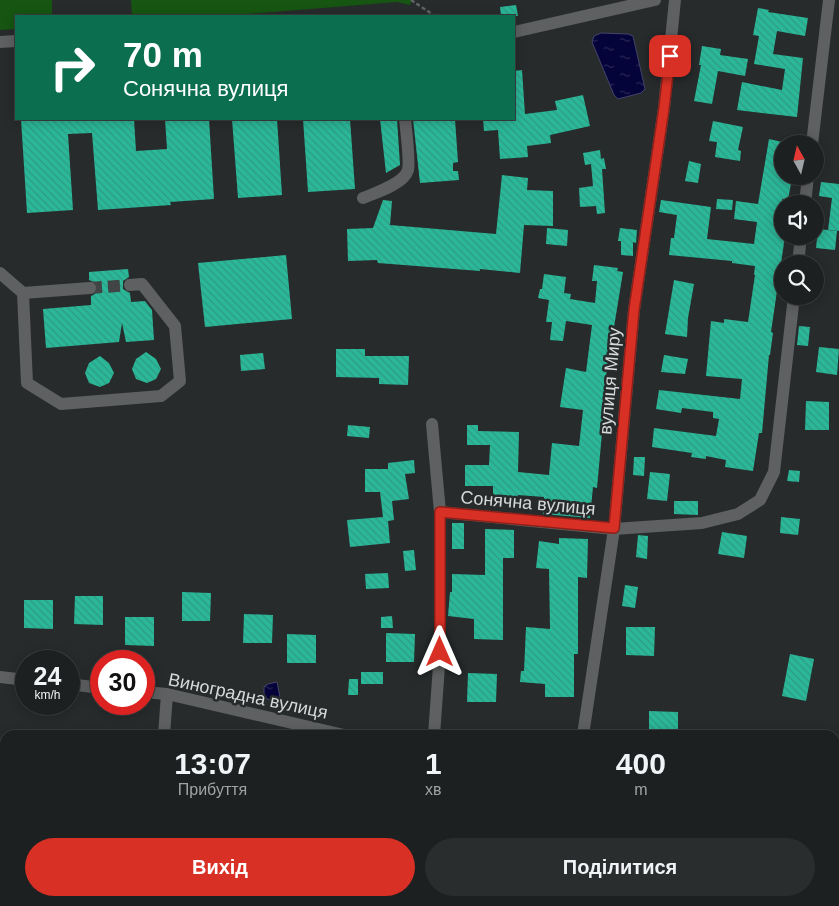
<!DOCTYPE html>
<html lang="uk">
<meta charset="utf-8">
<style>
:root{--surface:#1d2020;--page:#2a2d2d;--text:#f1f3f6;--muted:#a0a3a5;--line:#3b3e3e;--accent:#d93025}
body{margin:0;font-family:Arial,sans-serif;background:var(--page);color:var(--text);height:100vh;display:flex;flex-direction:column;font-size:19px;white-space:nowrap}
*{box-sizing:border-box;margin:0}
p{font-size:16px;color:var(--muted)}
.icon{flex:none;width:28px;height:28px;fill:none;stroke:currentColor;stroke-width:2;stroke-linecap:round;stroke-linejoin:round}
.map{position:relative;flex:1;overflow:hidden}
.sheet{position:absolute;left:0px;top:730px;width:840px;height:176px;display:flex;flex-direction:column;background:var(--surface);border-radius:15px 15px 0 0;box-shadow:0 2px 12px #0003,0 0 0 1px var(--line)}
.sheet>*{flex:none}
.hud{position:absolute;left:15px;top:15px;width:500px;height:105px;border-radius:0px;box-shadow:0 2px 12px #0003,0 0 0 1px var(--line);background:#0b6e4f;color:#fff;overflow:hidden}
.needle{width:32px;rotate:352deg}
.tools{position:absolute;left:774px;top:135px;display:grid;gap:10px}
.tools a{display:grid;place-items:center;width:50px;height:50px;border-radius:50%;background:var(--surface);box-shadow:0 2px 12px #0003,0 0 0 1px var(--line);font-size:25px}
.speed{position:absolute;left:15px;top:650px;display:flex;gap:10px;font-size:25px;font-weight:700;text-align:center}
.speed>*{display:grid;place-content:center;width:65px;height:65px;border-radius:50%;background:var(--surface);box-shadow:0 2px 12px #0003,0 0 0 1px var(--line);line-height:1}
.speed small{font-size:12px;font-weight:400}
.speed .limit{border:8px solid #d22;background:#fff;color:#111}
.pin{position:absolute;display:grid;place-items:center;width:42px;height:42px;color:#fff;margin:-21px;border-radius:10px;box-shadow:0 2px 8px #0006}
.me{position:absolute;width:55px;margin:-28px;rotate:0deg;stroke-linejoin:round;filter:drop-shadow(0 0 4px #0008)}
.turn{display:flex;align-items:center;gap:18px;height:105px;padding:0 25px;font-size:22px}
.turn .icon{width:65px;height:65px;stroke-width:2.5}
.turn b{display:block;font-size:35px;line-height:42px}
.eta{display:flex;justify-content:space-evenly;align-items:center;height:85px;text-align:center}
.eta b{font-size:30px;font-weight:700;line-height:35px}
.button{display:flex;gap:10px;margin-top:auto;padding:10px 25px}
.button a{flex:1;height:58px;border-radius:30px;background:var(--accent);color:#fff;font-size:20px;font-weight:700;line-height:58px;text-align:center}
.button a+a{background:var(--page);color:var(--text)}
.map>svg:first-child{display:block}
.grass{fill:#165612}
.water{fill:url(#water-ripples);stroke:#44446a}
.building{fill:url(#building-back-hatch)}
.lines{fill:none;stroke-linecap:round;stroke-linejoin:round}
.minor-tunnel{stroke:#414545;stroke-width:12;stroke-dasharray:12 6;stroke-linecap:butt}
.path{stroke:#626565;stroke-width:2.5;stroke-dasharray:4 2.5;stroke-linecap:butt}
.minor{stroke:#5e6061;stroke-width:12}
.route-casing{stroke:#8d1f18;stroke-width:12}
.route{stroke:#d93025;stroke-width:9}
.labels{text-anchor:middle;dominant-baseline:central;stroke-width:5;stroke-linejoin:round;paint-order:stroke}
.street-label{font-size:18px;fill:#d7dada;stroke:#272b2b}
</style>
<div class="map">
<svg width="839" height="906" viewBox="0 0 839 906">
<defs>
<pattern id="water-ripples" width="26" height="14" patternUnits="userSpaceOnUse" patternTransform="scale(1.25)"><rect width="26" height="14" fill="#05043a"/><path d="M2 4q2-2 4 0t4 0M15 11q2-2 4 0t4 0" fill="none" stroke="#292856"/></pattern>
<pattern id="building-back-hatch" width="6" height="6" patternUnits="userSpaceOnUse" patternTransform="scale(1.25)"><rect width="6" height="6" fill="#2ab899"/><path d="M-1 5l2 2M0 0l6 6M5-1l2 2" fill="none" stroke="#309a83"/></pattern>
</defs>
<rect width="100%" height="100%" fill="#272b2b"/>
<path class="grass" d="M0 0H52V16H16V29L0 30Z
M131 0H412L410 5 397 2 223 16H134L132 15Z"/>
<path class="water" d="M601 33 628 34 633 36 645 89 641 93 618 99 614 95 592 42 594 36Z
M277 682 280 697 276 701 267 699 264 694V687L268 684Z"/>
<path class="building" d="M516 5 518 16H501L500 7Z
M758 8 769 10 768 12 808 18 805 36 777 31 773 54 803 58 797 117 737 110 742 82 782 90 785 69 754 64 759 36 753 35Z
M702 46 721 49 720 55 748 59 745 76 718 71 712 104 694 101 701 65H699Z
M522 70 525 114 557 110 555 101 583 95 590 126 550 135 551 143 527 146 528 157 500 159 498 130 484 131 483 119H514V71Z
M21 119H134L136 151 167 149 165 119H209L214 199 170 202 171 205 98 210 92 133 68 134 73 210 27 213Z
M232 119H277L282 195 238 198Z
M303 119H350L355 189 308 192Z
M380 119H397L400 165 386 173Z
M413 119H455L458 162 453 163V171H458L459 180 420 183Z
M713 121 743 127 738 150 741 151 740 161 715 157 717 142 709 141Z
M769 139 782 142V177L792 178 788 200 782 199V236H785L771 332 773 333 770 355H769L762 433H759L753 471 725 467 726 460 706 456V459L691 457 692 453 652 447 654 428 716 436 719 419 713 418V412L682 408 681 413 656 409 659 390 740 399 742 379 706 376 711 321 724 323V319L748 322 755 275H754L755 266 732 263V261L669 255 671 238H674L677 215 659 212 661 200 711 207 707 239 754 244 757 222 734 219 736 201 758 204Z
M600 150 601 159 604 158 606 169H602L605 213 597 214 596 206 580 207 579 188 593 186 591 164 585 165 583 153Z
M689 161 701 164 698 183 685 181Z
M502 175 528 178 527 190 553 191V226L524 225 520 273 480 269V271L378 263 377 260 348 261 347 229 373 228 383 200 392 201 390 225 496 234Z
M821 182 839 184V231L828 230 832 198 819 196Z
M717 199 733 200 732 210 716 209Z
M547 228 568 230 567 246 546 244Z
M620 228 637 230 636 243 633 242V256L621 255V241H618Z
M818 229 837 231 835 250 816 248Z
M286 255 292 319 205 327 198 263Z
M594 265 618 268 617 271 623 272 605 382H609L605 411H604L597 488 593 487 590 518 543 514 544 497 518 495 517 498H493V486H465V465H489L490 445H467V425H478V431L519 432 518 472 549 475 552 443 579 446 583 410 560 407 566 368 586 372 592 325 566 321 563 341 550 340 552 322H546L549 300 538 298 540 289H542L544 274 566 277 564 293 571 294 570 299 595 303 597 281H592Z
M128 269 129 277 123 281V289L130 293 131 302 145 301 152 310 154 340 126 342 122 323 119 342 46 348 43 309 91 305V296L95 294 98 288 96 283 89 280V272Z
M674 280 694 284 688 318 687 337 665 334Z
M799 326 810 327 808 346 797 345Z
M819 347 839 349 837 375 816 372Z
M336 349H365V356H409L408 385 379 384V378L336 377Z
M146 352 156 359 161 369 156 379 147 383 136 379 132 369 136 359Z
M263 353 265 369 241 371 240 355Z
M664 355 688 359 685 374 661 372Z
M100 356 109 363 114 373 109 383 100 387 89 383 85 373 89 363Z
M806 401 829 402V430H805Z
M348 425 370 427 369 438 347 436Z
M634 457H645L644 476 633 475Z
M414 460 415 473 405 474 409 499 392 501 394 520 388 521 390 543 350 547 347 520 383 517 380 492H365V469H388V463Z
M789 470 800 471 799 482 787 481Z
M650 472 670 474 667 501 647 499Z
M674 501H698V515L674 514Z
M781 517 800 519 798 535 780 533Z
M452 523H464V549H452Z
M485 529 514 530V558H503V640L474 639V619L448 616 450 592H452V574L485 575Z
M722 532 747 536 744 558 718 554Z
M638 535 648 536 647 559 636 557Z
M559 538 588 539 587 578 578 577V654H574V697H545V684L520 682 521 671H524L526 627 550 629 549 569 536 568 539 541 559 544Z
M414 550 416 570 405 571 403 551Z
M388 573 389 588 366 589 365 574Z
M625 585 638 587 635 608 622 606Z
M182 592 211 593 210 621H182Z
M75 596H103V625L74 624Z
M24 600H53V629L24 628Z
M244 614 273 615 272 643H243Z
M392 616 393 628H381V617Z
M125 617H154V646L125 645Z
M626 627H655L654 656 626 655Z
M386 633 415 634 414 662H386Z
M287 634 316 635V663H287Z
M790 654 814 659 806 701 782 696Z
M361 672H383V684H361Z
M468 673 497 674 496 702H467Z
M349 679H358V695H348Z
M649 711 678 712V735H649Z"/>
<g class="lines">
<path class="minor-tunnel" d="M90 288 130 285"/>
<path class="path" d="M411 0 435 16"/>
<path class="minor" d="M514 32 655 0
M0 42 16 41
M812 144 829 0
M363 198C375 193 404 184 408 170 410 163 406 128 405 119
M805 204 808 176
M798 264 801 236
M0 273 23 293 90 288
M23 293 27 383 61 404 161 396 180 381 175 326 142 284 130 285
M432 424 440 512V652L434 735
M440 512 614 529 702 523 738 514 760 500 774 472 794 296
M0 677 26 680
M69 684 101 688
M144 692 167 694 344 735
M164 735 167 694
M583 735 614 529 634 310 664 108 675 0
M835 759 839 760
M0 854 5 863
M22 901 23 906
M177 901 178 906
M396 906V901"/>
</g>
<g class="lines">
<defs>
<path id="route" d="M440 652V512L614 528 634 310 664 108 670 56"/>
</defs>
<use href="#route" class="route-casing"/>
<use href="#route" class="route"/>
</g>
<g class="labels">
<g class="street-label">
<text transform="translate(610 381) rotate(-85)">вулиця Миру</text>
<text transform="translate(528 503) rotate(5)">Сонячна вулиця</text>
<text transform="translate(248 696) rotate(12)">Виноградна вулиця</text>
</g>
</g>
</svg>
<div class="tools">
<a><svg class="needle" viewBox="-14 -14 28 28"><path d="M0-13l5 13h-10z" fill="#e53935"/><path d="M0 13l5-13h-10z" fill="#a0a3a5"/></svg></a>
<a><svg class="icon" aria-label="sound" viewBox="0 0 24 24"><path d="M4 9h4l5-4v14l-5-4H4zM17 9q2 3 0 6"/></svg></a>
<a><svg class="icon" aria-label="search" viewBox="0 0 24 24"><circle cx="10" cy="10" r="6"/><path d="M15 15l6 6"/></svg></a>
</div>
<div class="speed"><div>24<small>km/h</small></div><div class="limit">30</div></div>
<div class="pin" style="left:670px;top:56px;background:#d93025"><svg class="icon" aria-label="arrive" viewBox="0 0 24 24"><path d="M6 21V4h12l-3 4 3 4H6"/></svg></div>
<svg class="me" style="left:440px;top:652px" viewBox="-20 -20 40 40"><path d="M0-17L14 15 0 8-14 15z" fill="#d93025" stroke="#fff" stroke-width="4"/></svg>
<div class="hud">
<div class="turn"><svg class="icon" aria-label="right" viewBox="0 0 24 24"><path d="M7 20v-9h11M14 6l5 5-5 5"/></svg><div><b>70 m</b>Сонячна вулиця</div></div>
</div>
<section class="sheet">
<div class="eta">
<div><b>13:07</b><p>Прибуття</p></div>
<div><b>1</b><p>хв</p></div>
<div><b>400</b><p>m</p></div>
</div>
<div class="button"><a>Вихід</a><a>Поділитися</a></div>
</section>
</div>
